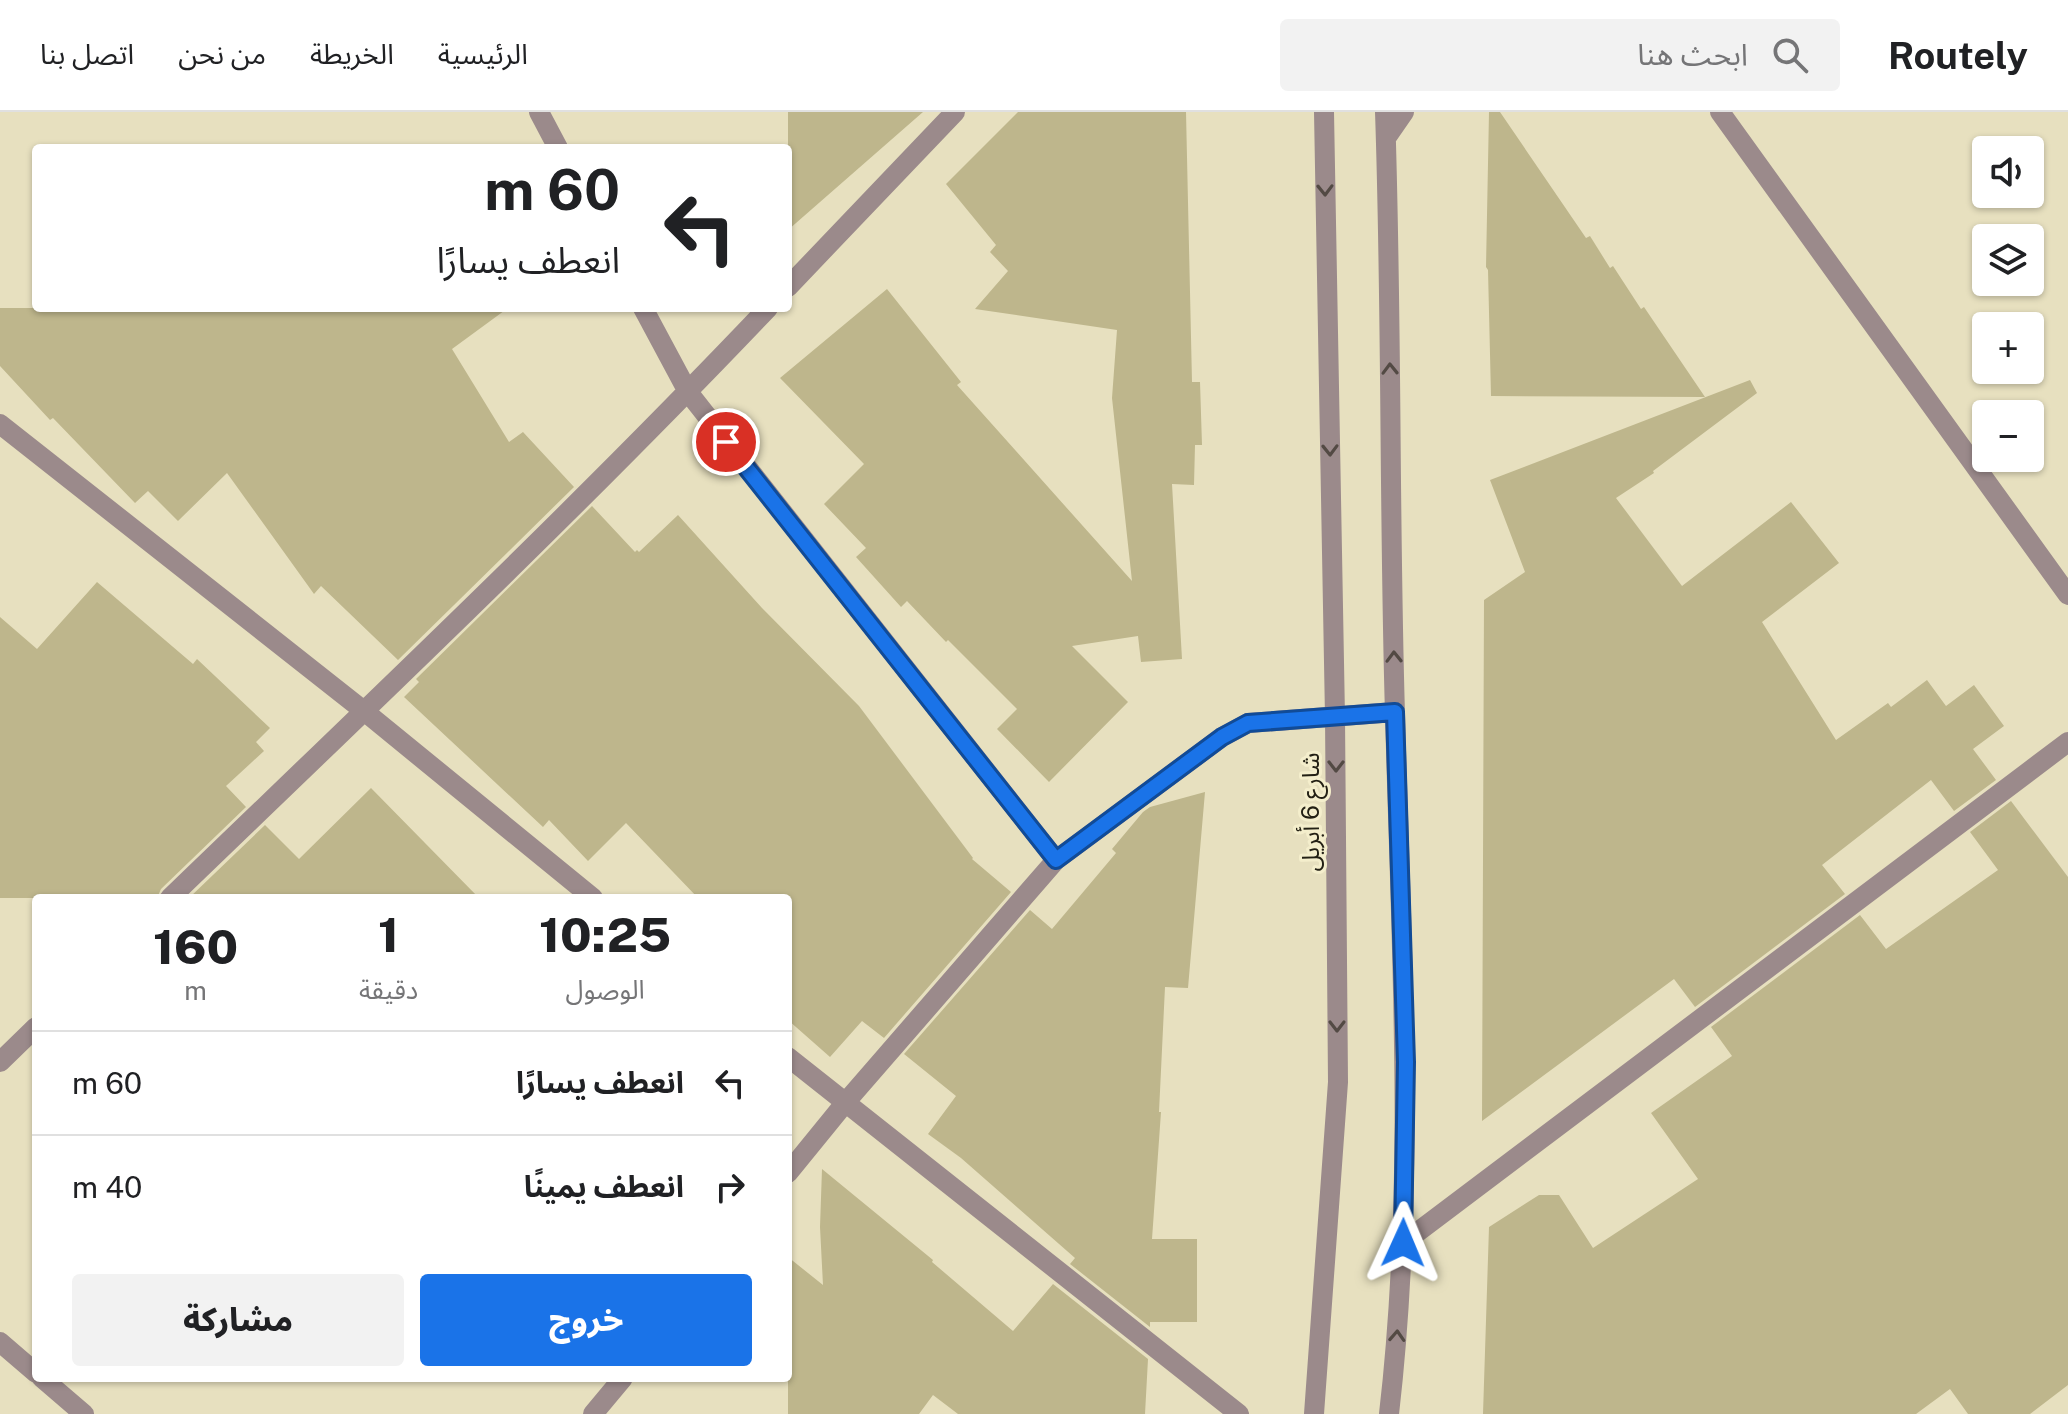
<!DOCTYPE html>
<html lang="ar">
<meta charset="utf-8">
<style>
:root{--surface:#fff;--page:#f2f2f2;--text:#202124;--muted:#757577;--line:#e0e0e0;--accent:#1a73e8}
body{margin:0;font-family:"Public Sans","Noto Sans Arabic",sans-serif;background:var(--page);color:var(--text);direction:rtl;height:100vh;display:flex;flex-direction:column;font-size:30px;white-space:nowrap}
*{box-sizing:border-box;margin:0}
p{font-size:26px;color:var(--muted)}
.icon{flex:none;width:44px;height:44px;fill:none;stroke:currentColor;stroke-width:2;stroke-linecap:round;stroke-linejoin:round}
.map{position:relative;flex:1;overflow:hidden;direction:ltr}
.sheet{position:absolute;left:32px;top:782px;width:760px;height:488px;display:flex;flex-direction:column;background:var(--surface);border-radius:8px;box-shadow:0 2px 6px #0004;direction:rtl}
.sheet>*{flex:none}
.hud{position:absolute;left:32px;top:32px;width:760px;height:168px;border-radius:8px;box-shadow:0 2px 6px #0004;direction:rtl;background:#fff;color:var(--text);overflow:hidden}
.buttons{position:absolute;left:1972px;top:24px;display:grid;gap:16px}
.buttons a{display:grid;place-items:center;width:72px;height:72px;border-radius:8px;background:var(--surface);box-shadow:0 2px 6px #0004;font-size:40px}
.pin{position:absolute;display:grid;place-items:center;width:68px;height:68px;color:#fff;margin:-34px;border:4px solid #fff;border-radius:50%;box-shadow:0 2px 8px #0007}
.me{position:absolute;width:88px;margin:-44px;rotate:1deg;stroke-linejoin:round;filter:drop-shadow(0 0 6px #0008)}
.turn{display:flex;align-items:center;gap:28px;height:168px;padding:0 40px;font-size:36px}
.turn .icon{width:104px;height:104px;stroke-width:2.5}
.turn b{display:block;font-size:56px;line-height:68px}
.eta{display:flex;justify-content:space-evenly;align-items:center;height:136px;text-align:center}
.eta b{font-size:48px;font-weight:800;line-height:56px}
.button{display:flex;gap:16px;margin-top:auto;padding:16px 40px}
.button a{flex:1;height:92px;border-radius:8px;background:var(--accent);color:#fff;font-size:32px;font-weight:800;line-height:92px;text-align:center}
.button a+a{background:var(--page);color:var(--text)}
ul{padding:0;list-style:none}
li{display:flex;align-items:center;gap:24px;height:104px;padding:0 40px;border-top:2px solid var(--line)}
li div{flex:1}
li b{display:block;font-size:30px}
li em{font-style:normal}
header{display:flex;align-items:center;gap:48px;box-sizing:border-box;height:112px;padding:0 40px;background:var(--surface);border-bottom:2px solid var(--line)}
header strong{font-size:38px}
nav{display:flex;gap:44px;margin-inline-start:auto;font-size:28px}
.search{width:560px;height:72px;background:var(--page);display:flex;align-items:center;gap:20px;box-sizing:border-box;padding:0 28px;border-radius:8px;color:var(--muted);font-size:30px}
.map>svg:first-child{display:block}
.building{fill:#beb68c}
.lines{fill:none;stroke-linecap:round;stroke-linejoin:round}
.minor{stroke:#9b8a8b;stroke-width:20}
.oneway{stroke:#534a44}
.route-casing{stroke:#114b97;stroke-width:20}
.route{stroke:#1a73e8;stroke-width:14}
.labels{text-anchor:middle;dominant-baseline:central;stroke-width:6;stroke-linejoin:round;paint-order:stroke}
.street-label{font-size:24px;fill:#232014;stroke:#f4eecc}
</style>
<header>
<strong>Routely</strong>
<div class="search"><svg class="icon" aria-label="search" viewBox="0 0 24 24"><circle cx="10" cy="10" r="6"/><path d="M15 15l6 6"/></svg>ابحث هنا</div>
<nav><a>الرئيسية</a><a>الخريطة</a><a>من نحن</a><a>اتصل بنا</a></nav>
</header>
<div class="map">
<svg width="2068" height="1302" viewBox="0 0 2068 1302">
<rect width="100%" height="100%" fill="#e7e0bf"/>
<path class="building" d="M788 0H923L788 118Z
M1018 0H1186L1192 270H1200L1202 333H1195L1194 373 1172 372 1182 547 1141 550 1138 524 1072 534 1128 590 1049 670 997 617 1017 597 948 528 946 530 907 489 901 495 856 445 866 436 824 392 864 352 780 266 887 177 961 270 957 273 1132 469 1112 286 1117 218 975 197 1008 159 990 140 996 133 946 72Z
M1489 0H1500L1586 126 1590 124 1610 156 1613 154 1641 197 1644 195 1705 285 1491 284 1488 158 1486 155Z
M0 196H508L452 237 509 330 523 320 574 375 398 548 321 474 314 482 227 361 178 409 148 379 135 391 53 306 50 308 0 254Z
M1750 268 1757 281 1653 359 1654 361 1616 386 1682 474 1791 390 1839 451 1762 510 1836 628 1888 591 1891 595 1927 568 1946 594 1974 573 2004 614 1973 637 1996 668 1954 699 1931 668 1822 753 1845 782 1695 895 1674 867 1482 1009 1484 488 1525 460 1490 368Z
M592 394 635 440 637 438 639 440 678 403 762 496 859 594 973 746 972 747 1011 780 884 926 862 909 830 945 788 908V786H698L626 711 588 749 549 708 543 715 404 585 419 570 416 567Z
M97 470 193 552 197 547 270 616 256 630 264 639 226 674 246 695 161 777 157 786H0V505L37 537Z
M371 676 479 786H189L265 713 299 747Z
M1205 680 1188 876 1165 875 1159 1000H1161L1152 1127H1197V1210H1150V1215L1070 1152 1075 1146 961 1046 928 1022 956 984 904 942 1030 798 1052 817 1116 741 1112 737 1143 700 1150 695Z
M2011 689 2068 765V1273L2030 1302H1968L1950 1277 1916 1302H1483L1489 1115 1539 1083H1559L1593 1136 1698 1067 1651 1001 1732 944 1711 915 1860 803 1886 837 1998 758 1970 720Z
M822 1057 933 1148 932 1150 1013 1219 1053 1172 1148 1247 1145 1302H958L933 1283 919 1302H788V1145L823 1173 820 1115Z"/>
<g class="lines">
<path class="minor" d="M539 0 558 36
M1385 0C1392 201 1389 402 1395 602 1401 835 1416 1070 1389 1302
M1720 0 2068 483
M1386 26 1404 0
M788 175 955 0
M643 196 688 280 1056 748
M0 312 364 599 593 786
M170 786C371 592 575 399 768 196
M788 945 1239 1302
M0 950 36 915
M788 1061 845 991 1056 748 1222 625 1248 611 1395 600
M1403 1131 2068 630
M0 1230 36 1261
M42 1266 84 1302
M593 1302 623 1266
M1314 1302 1338 970 1335 605 1324 0"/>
</g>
<defs><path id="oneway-chevron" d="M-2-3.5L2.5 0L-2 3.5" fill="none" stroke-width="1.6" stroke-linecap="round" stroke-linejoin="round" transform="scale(2)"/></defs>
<g class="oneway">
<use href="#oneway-chevron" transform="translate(1325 78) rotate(89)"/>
<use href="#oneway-chevron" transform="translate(1390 257) rotate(-91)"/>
<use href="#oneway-chevron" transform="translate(1330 338) rotate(89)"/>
<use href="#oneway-chevron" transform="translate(1394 545) rotate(-91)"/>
<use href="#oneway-chevron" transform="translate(1336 654) rotate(90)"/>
<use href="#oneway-chevron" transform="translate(1337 914) rotate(90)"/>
<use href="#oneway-chevron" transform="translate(1397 1224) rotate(-87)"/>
</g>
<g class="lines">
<defs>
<path id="route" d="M726 330 1056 748 1222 625 1248 611 1395 600 1406 950 1403 1131"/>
</defs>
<use href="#route" class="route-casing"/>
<use href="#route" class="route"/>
</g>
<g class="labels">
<g class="street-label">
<text transform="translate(1310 700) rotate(-90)">شارع 6 أبريل</text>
</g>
</g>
</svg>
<div class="buttons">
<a><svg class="icon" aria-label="sound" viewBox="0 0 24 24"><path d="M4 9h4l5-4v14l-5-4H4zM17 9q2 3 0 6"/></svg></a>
<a><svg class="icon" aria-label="layers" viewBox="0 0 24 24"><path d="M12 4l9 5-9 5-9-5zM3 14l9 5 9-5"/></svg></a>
<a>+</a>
<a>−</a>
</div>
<div class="pin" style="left:726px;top:330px;background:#d93025"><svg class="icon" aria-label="arrive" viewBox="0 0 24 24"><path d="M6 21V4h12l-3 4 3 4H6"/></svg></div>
<svg class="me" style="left:1403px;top:1131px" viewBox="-20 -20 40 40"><path d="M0-17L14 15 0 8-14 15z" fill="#1a73e8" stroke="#fff" stroke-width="4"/></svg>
<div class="hud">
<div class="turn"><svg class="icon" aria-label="left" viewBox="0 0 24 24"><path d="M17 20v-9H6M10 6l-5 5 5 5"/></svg><div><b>60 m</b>انعطف يسارًا</div></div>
</div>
<section class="sheet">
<div class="eta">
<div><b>10:25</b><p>الوصول</p></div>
<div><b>1</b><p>دقيقة</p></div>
<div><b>160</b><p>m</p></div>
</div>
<ul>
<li><svg class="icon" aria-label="left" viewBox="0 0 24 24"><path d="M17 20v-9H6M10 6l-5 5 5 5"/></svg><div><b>انعطف يسارًا</b></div><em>60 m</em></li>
<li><svg class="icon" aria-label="right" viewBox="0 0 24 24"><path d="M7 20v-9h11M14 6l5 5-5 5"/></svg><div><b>انعطف يمينًا</b></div><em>40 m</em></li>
</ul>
<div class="button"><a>خروج</a><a>مشاركة</a></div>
</section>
</div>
